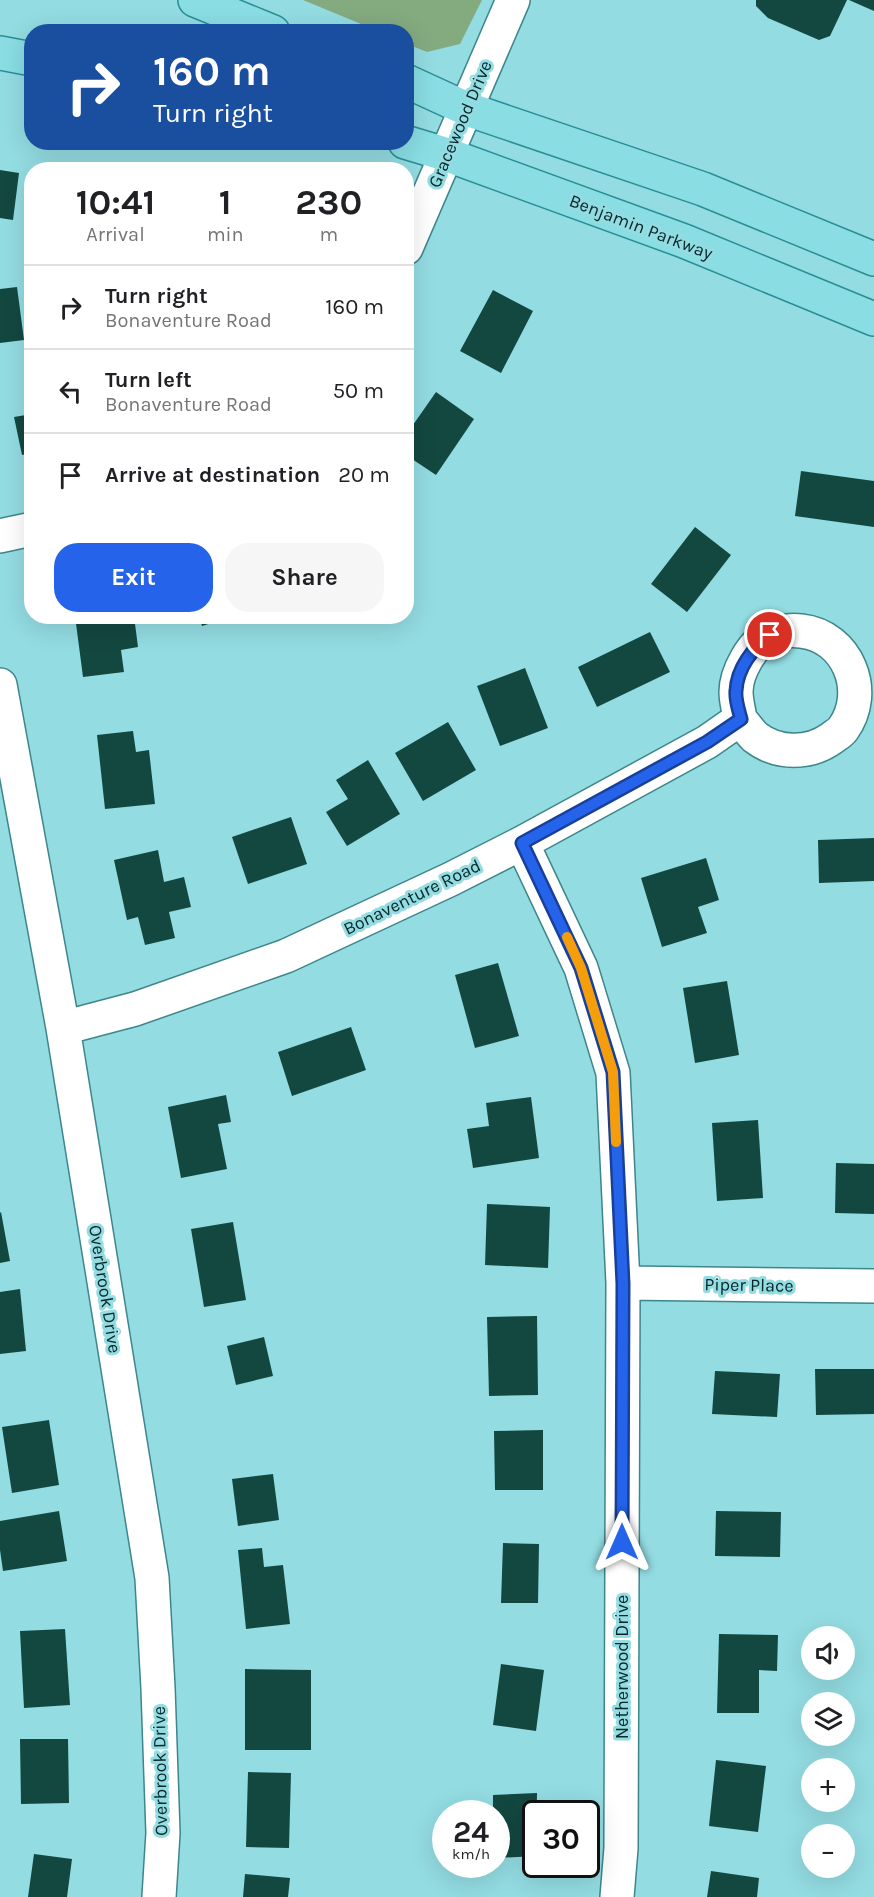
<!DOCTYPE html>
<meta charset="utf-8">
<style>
:root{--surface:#fff;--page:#f6f6f6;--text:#202124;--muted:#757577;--line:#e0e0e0;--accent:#2563eb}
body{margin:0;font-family:Karla,sans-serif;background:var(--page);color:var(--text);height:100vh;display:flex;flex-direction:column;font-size:22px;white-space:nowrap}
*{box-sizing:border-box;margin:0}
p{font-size:20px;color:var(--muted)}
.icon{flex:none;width:33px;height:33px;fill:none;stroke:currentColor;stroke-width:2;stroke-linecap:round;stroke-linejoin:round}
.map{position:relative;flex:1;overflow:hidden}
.drawer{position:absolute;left:24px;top:162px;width:390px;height:462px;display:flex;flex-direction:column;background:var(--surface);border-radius:24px;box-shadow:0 6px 24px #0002}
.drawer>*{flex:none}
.banner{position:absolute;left:24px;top:24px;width:390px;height:126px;border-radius:24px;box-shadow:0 6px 24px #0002;background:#1a4fa0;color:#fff;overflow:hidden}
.buttons{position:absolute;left:801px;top:1626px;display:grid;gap:12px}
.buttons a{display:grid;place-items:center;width:54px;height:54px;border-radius:50%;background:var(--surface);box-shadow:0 6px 24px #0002;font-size:30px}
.speed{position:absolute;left:432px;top:1800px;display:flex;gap:12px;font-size:30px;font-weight:700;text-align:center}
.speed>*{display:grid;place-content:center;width:78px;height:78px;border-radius:50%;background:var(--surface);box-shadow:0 6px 24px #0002;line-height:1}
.speed small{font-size:15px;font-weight:400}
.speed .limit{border:3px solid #111;border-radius:9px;background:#fff;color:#111}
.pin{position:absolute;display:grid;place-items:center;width:51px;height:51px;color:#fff;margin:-26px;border:3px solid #fff;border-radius:50%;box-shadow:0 2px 6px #0007}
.me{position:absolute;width:66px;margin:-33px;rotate:0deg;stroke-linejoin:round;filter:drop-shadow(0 0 4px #0008)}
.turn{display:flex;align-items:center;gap:21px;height:126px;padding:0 30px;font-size:27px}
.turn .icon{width:78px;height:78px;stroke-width:2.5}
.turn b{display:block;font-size:42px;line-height:51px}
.eta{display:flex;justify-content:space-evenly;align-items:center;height:102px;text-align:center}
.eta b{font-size:36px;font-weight:700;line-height:42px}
.button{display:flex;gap:12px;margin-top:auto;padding:12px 30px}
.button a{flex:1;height:69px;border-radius:24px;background:var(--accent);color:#fff;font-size:24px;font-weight:700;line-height:69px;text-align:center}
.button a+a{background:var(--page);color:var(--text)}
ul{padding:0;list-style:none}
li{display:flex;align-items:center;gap:18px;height:84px;padding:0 30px;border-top:2px solid var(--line)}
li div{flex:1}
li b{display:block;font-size:22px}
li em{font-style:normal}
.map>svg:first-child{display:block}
.green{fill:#84aa80}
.building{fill:#134841}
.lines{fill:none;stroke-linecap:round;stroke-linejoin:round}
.minor-casing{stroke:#3d868c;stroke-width:36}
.major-casing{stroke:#298e96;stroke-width:36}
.minor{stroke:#fff;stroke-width:33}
.major{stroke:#89dde3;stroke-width:33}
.route-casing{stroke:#184099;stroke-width:15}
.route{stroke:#2563eb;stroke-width:10}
.slow{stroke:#f59e0b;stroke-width:10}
.labels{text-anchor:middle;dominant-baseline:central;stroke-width:6;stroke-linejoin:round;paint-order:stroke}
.street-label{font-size:18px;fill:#072729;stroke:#93dce2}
</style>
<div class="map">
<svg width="874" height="1897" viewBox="0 0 874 1897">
<rect width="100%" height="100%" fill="#93dce2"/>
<path class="green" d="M303 0H482L460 44 427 52 407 44 406 32 378 31Z"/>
<path class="building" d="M756 0H847L830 36 819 40 768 18 756 6Z
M849 0H874V11Z
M0 170 19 173 13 220 0 218Z
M17 287 24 340 0 343V289Z
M493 290 533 311 501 373 460 351Z
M436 392 474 419 436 475 406 455V435Z
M32 414V453L22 455 14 417Z
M801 471 874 481V527L795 516Z
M695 527 731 555 687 612 651 584Z
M75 616H134L138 647 121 650 124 672 83 677Z
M199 616H230V617L202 626Z
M650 632 670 672 597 707 578 667Z
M525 668 548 728 500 746 477 686Z
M448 722 476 770 423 801 395 753Z
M133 731 136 752 149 750 155 804 105 809 97 735Z
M368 760 400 814 347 846 326 812 348 799 336 780Z
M291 817 307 864 248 884 232 837Z
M874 838V881L819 883 818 840Z
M158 850 164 882 184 877 191 907 169 912 175 938 145 945 138 917 127 920 114 860Z
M706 858 719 900 698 907 707 933 662 947 641 878Z
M498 963 519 1036 475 1048 455 975Z
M727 981 739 1055 695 1063 683 988Z
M351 1027 366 1070 292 1096 278 1052Z
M226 1095 231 1122 218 1124 227 1169 181 1178 168 1107Z
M531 1097 539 1158 473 1168 467 1129 489 1126 486 1103Z
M758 1120 763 1198 717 1201 712 1123Z
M836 1163 874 1164V1214L835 1213Z
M487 1204 550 1207 548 1268 485 1265Z
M1 1212 10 1261 0 1263V1213Z
M233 1222 246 1300 204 1307 191 1229Z
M20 1289 26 1351 0 1354V1292Z
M537 1316 538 1395 489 1396 487 1317Z
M264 1337 273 1376 236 1385 227 1346Z
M815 1369H874V1414L816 1415Z
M715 1371 780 1374 777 1417 712 1414Z
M49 1420 59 1485 12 1493 2 1427Z
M543 1430V1490H495L494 1431Z
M273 1474 279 1520 238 1526 232 1479Z
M59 1511 67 1561 3 1571 0 1550V1521Z
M716 1511 781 1512 780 1557 715 1556Z
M503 1543 539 1544 538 1603H501Z
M262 1548 264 1567 283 1565 290 1624 246 1629 238 1550Z
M65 1629 70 1705 24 1708 20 1631Z
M719 1634 778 1635 777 1671 759 1670V1713H717Z
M501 1664 544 1670 536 1731 493 1725Z
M245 1669 311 1670V1750H245Z
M20 1739H68L69 1803 21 1804Z
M716 1760 766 1766 758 1832 709 1826Z
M248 1772 291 1773 289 1848 246 1847Z
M537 1793 536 1856 496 1858V1814H493V1795Z
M34 1854 72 1859 67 1897H28Z
M711 1871 759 1878 757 1897H707Z
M245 1874 290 1878 288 1897H243Z"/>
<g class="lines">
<defs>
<path id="minor" d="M406 248 513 0
M0 536 32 529
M0 685 63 1028 152 1578 158 1688 163 1833 159 1897
M522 843 581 968 613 1073 623 1283 621 1848 617 1897
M63 1028 135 1009 286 956 451 879 522 843 707 742 740 719C745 725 750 732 755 737 778 755 810 754 832 738 836 735 840 733 843 729 870 692 848 636 801 631 792 630 779 631 770 635 752 643 736 673 736 692 736 701 739 711 740 719
M623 1283 874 1286"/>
<path id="major" d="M195 0 273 32
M0 53 32 59
M406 81 467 109 703 189 874 259
M405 142 448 155 684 241 874 319"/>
</defs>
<use href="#minor" class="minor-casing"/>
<use href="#major" class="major-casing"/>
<use href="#minor" class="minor"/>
<use href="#major" class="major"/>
</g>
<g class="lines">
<defs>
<path id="route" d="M622 1542 623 1284 613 1072 581 968 522 843 707 742 741 719C739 711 735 700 736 691 737 668 753 648 770 635"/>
</defs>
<use href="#route" class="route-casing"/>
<use href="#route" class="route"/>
<path class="slow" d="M567 937 581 968 613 1072 616 1142"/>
</g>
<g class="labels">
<g class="street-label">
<text transform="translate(460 124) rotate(-67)">Gracewood Drive</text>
<text transform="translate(641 227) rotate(21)">Benjamin Parkway</text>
<text transform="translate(412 897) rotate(-26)">Bonaventure Road</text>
<text transform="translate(749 1285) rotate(1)">Piper Place</text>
<text transform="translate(105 1289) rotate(81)">Overbrook Drive</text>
<text transform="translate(622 1667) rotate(-90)">Netherwood Drive</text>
<text transform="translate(160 1771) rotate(-91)">Overbrook Drive</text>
</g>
</g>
</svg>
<div class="buttons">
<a><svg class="icon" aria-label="sound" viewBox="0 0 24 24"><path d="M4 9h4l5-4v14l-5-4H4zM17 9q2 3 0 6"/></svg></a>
<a><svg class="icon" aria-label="layers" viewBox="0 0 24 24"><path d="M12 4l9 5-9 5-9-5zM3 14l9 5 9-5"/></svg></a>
<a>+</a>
<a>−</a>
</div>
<div class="speed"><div>24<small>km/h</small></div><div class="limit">30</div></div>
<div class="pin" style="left:770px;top:635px;background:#d93025"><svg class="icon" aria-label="arrive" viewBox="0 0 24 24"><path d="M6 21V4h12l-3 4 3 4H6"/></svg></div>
<svg class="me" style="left:622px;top:1542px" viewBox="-20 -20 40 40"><path d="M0-17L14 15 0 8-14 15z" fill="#2563eb" stroke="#fff" stroke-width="4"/></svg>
<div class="banner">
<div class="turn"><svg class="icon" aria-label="right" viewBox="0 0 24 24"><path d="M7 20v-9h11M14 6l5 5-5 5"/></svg><div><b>160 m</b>Turn right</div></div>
</div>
<section class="drawer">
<div class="eta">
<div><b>10:41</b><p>Arrival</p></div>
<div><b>1</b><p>min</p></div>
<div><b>230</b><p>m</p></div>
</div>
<ul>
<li><svg class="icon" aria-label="right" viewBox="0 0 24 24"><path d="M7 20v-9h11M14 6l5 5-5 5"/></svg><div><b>Turn right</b><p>Bonaventure Road</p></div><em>160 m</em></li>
<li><svg class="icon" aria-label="left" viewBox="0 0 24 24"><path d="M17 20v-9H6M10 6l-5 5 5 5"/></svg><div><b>Turn left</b><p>Bonaventure Road</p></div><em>50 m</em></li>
<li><svg class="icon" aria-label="arrive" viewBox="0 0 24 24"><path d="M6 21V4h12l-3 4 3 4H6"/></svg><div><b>Arrive at destination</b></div><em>20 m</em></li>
</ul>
<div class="button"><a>Exit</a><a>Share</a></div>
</section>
</div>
